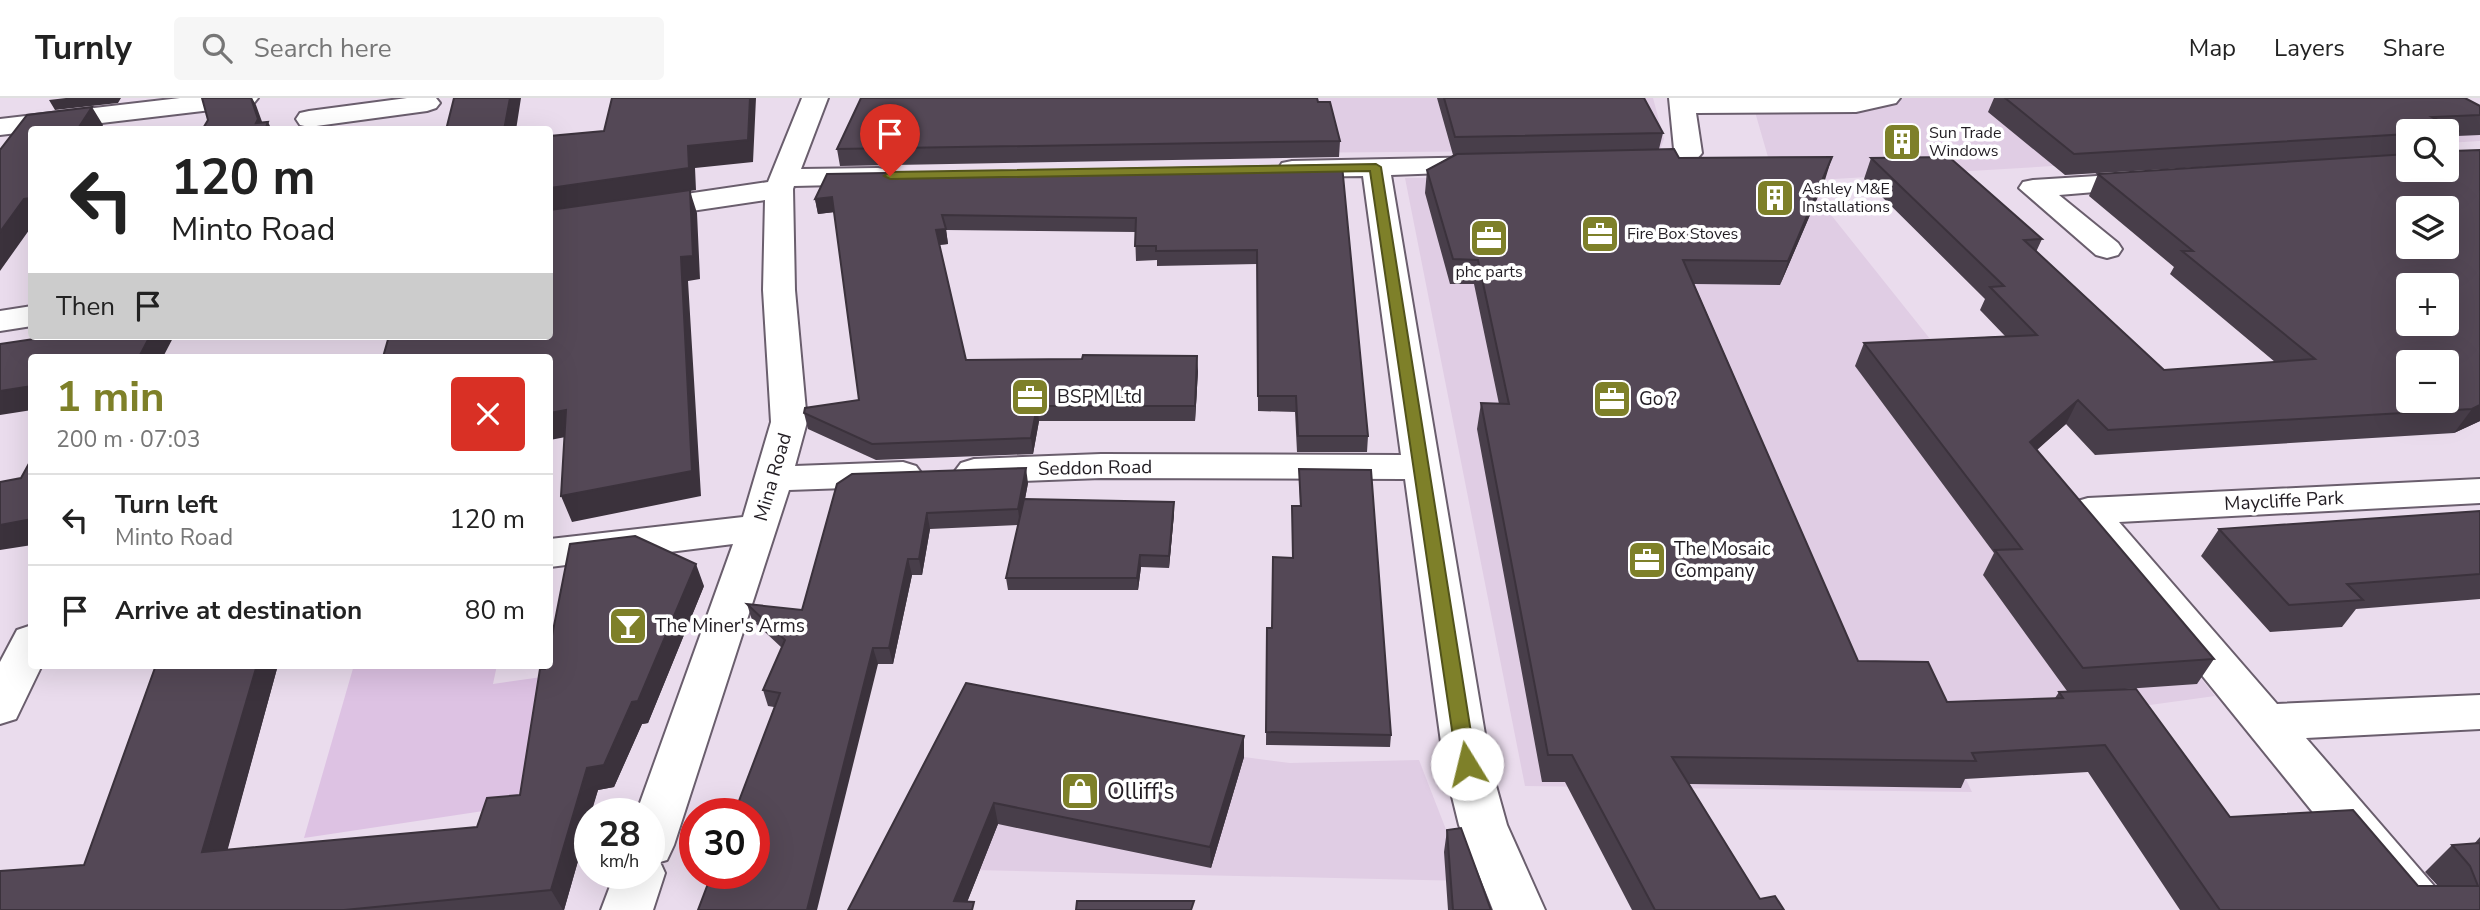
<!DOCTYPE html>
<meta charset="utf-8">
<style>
:root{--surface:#fff;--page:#f6f6f6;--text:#222;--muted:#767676;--line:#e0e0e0;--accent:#7e8029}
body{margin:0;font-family:"Nunito Sans",sans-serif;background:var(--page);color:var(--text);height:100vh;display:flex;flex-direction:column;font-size:26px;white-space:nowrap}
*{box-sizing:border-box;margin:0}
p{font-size:23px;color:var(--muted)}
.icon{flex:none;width:38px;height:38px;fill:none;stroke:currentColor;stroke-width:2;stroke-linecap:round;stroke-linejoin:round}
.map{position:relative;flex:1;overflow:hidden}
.details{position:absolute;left:28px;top:256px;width:525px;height:315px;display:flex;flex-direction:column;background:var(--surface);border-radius:7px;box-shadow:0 7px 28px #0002}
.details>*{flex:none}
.hud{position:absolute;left:28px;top:28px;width:525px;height:214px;border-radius:7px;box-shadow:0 7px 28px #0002;background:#fff;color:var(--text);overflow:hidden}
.tools{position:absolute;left:2396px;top:21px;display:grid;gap:14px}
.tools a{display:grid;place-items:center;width:63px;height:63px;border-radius:7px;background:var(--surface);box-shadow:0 7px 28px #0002;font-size:35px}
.speed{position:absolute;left:574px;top:700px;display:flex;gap:14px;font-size:35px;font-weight:700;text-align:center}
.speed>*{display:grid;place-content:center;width:91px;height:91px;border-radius:50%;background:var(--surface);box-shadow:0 7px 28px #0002;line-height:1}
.speed small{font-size:18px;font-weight:400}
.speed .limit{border:10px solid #d22;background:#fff;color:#111}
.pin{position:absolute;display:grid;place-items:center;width:60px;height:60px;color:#fff;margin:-72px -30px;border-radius:50% 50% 50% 0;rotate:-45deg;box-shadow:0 0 7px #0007}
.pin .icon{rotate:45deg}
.me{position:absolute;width:77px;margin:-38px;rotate:351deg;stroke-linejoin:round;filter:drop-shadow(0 0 5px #0008)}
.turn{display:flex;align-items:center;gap:24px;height:147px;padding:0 28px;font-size:32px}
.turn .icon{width:91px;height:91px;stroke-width:2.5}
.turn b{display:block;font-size:49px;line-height:60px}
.then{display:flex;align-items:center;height:66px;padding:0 28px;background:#0003;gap:14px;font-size:26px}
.round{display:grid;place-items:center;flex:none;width:74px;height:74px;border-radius:7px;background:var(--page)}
.head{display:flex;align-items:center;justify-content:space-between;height:119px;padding:0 28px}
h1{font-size:42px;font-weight:700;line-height:52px;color:var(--accent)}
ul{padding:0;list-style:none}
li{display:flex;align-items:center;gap:21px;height:91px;padding:0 28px;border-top:2px solid var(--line)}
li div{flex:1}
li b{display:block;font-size:26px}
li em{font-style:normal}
header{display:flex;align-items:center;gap:42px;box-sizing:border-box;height:98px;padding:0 35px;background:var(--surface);border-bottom:2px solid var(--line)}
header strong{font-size:33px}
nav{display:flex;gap:38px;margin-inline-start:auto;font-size:24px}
.search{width:490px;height:63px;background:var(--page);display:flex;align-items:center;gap:18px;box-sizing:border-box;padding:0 24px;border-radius:7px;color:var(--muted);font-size:26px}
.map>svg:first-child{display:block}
.built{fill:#e0cde4}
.green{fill:#ddc2e3}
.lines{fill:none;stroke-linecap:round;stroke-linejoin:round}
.street-casing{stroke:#6a5e6d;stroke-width:4}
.street{fill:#fff;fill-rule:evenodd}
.wall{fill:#483e4a;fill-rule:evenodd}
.shaded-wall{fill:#3b323c}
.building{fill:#544856;stroke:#3b323c;stroke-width:2;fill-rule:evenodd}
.route{fill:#7e8029;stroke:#52531b;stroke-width:2}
.labels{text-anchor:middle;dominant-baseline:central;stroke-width:7;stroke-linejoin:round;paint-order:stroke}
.far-poi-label{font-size:16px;fill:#221d23;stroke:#fff;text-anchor:start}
.poi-label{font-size:19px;fill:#221d23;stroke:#fff;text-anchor:start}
.street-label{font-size:19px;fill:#221d23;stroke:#fff}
.near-poi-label{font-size:23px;fill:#221d23;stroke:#fff;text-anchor:start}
</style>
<header>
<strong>Turnly</strong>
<div class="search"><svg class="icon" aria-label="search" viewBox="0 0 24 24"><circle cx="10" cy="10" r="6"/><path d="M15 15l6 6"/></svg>Search here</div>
<nav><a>Map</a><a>Layers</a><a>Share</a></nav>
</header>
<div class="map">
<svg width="2480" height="812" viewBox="0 0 2480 812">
<rect width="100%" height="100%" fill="#eadced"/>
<path class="built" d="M988 0H1653L1664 41 1660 52 1155 56Z
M1751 0H2439L2480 24V43L2447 45 2446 33H2408V47L1817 82 1770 66Z
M1800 78 2215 598 2121 611 1935 616 1972 694 1525 688 1405 80Z
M970 607 1244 659 1290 665 1419 662 1466 783 887 770Z"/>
<path class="green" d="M354 567H497L493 586 542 579 517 708 304 740Z"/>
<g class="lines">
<defs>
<path id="street" d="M180 0H258L254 5 245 8 0 37V21Z
M407 0H436L440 5 436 10 427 13 309 29 300 27 296 21 300 15 309 13Z
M802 0H828L801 71 878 70 888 72 892 78 888 84 878 86 794 88 793 91 795 192 807 324 795 368 903 364 916 368 922 376 916 384 903 388 789 392 674 747 667 762 660 764 665 775 653 812H601L615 775H649V716H636L733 446 550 469V441L743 419 771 324 763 192 765 102 550 134V116L768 84Z
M1669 0H1900L1896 5 1856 14 1696 15 1702 55C1687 76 1641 76 1618 71L1614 65 1618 59 1667 55 1674 51Z
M1487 59 1497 61 1501 67 1497 73 1391 77 1490 666 1507 727 1545 812H1493L1459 727 1444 666 1405 381 1101 380 974 385 961 381 955 373 961 365 974 361 1101 356 1401 357 1363 78 1292 79 1282 77 1278 71 1282 65 1292 63Z
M2145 75 2155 77 2159 83 2155 89 2059 97 2118 145 2122 151 2118 157 2107 160 2096 157 2019 90 2023 84 2033 82Z
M32 208V228L0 233V213Z
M2480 381V405L2119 424 2277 606 2480 597V631L2306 640 2441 796 2449 812H2392L2069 413 2074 404 2088 400Z
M32 527V567H42L16 621 0 626V564L17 532Z"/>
</defs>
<use href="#street" class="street-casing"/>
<use href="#street" class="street"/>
</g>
<path class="wall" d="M1437 0H1644L1663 35 1659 51 1679 60 1825 82 1780 187 1694 186 1858 563 1947 604 2055 600 2059 594 2067 593 1983 477 1994 455 1855 268 1864 245 2005 238 1980 212 1985 201 1864 81 1871 60 2042 141 2036 154 2164 272 2275 264 2170 176 2174 169 2089 98 2098 76 2253 66 2065 77 1988 14 1994 0H2465L2480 8V37L2457 38 2454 52 2480 323 2454 335 2095 357 2066 326 2036 352 2214 561 2197 586 2125 591 2230 719 2418 788H2438L2425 774 2452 747 2474 746 2480 739V812H2180L2088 674 1965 681 1961 690 1689 686 1760 801 1784 812H1632L1565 684H1542L1477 331 1481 305 1499 306 1474 186H1450L1425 95 1427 72 1453 57ZM2408 33H2446V72H2408Z
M1318 4 1340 43 1339 59 840 68 837 51Z
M1342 67 1368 338 1367 354H1297L1295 314 1258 313 1257 166 1157 168V162L1136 163 1135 134 946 132 948 146 939 147 966 262 1198 273 1195 323H1039L1033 356 876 362 808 331 804 315 859 302 834 114 818 116 815 101Z
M1299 371 1391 637 1390 649 1266 647 1267 530H1272L1292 460V408H1300Z
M1028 385 1025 401 1174 404V416L1169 470 1141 469 1138 492H1008L1006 480 1018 427 930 431 922 477H912L893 566H878L774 609 768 608 763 592 782 550 752 522 747 506 802 512 837 386Z
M2480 413V501L2356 511 2342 529 2270 534 2201 458 2219 431Z
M704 488 648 625 642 626 614 689 598 692 590 716V721L564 812H0L84 767 278 567 227 752 477 729 520 697 545 571Z
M966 585 1244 638V659L1211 770 998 726 967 804 848 812Z
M1447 732 1491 812H1448L1444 754Z"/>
<path class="shaded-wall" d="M66 0H121L118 5 55 12 49 2Z
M251 0H252L256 7 265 32 256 25Z
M510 0H521L516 32H504Z
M750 0H756L753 64 695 70 696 92 690 93 697 115 700 181 688 183 701 398 572 424 561 398 692 373 550 114V90Z
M92 9 103 27 101 32H77Z
M268 24 272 32H265Z
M1832 59 1825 82 1780 187 1788 163Z
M32 99V128L0 173V134L24 101Z
M832 99 835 114 818 116 815 101Z
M946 131 948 146 938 147 936 132Z
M150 238H174L163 259H139Z
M1197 258 1198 273 1195 323V308Z
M32 288V312L0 317V293Z
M2078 302 2066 326 2018 369 2030 344Z
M2480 307V323L2454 335 2472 311Z
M1037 308 1039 323 1033 356 1031 340Z
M566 312 576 337 550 342V315Z
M1026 370 1028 385 1020 427 1018 411Z
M1174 404V416L1169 470V458Z
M927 415 930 431 922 477 919 461Z
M32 421V447L0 452V427Z
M1140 457 1141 469 1138 492 1137 480Z
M908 461 912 477 893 566 889 550Z
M696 466 704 488 648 625 642 626 614 689 598 692 591 716H590V721L564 812H563L551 792 587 670Z
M873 550 878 566 817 812H807Z
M257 567H278L221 776 202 754Z
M1244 638V659L1211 770 1210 749Z
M994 705 998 726 964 812 954 803Z"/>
<path class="building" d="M202 0H251L258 21 256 25 268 24 265 32H202L208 22Z
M454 0H510L504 32H446Z
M612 0H750L748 42 688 48 689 70 550 90V38L604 33Z
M861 0H1317L1318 4H1330L1340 43 837 51Z
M1444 0H1644L1663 35 1455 39Z
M2005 0H2465L2480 8V17L2432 19 2459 33 2457 36V48L2452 49V53L2480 52V307L2472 311 2108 332 2078 302 2030 344 2214 561 2083 570 1995 452 2022 451 1864 245 2037 237 1990 189 2004 188 1871 60 1949 59 2042 141 2024 142 2164 272 2315 261 2182 153H2193L2098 76 2408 56V72H2446V33H2408V36L2074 56ZM2408 110H2446V149H2408ZM2408 187H2446V226H2408ZM2408 264H2446V303H2408Z
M92 9 77 32H32V99L31 100 24 101 0 134V52L27 17Z
M1674 51 1679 60 1832 59 1788 163 1683 162 1858 563 1928 564 1947 604 2063 600 2059 594 2136 591 2230 719 2353 712 2418 788H2478L2470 768 2452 747 2480 745V812H2220L2105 647 1972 655 1976 663 1672 659 1760 801 1775 798 1784 812H1655L1572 657H1548L1481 305 1509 306 1478 162 1453 161 1427 72 1457 56Z
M1342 67 1368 338H1298L1296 298H1258L1257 152 1156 153V148H1135L1136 120 942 117 946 131 936 132 966 262 1082 261 1083 257 1197 258 1195 308H1037L1031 340 872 346 804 315 805 310 859 302 832 99 815 101 827 76Z
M690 92 693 158 681 159 692 373 561 398 566 312 550 315V259H383L389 238H550V112Z
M54 238H150L139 259H32V288L0 293V246Z
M32 360V421L0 427V384L21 380Z
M1026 370 1018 411 927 415 919 461H908L889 550H873L807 812H698L712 775H754V716H734L780 595 763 592 785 542 747 506 802 512 837 386 852 376Z
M1299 371 1371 372 1391 637 1266 634 1267 530H1272L1273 459 1293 460 1292 408H1301Z
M1024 401 1174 404 1169 458 1140 457 1137 480H1006Z
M2480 413V476L2347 486 2363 502 2289 507 2219 431Z
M635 438 696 466 638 603 632 604 604 667 587 670 551 792 344 812H0V773L84 767 156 567H257L202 754 477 729 487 700 520 697 540 571H545L546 567H550V548L570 446Z
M966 585 1244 638 1210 749 994 705 954 803 974 804 972 812H848Z
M1461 730 1491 812H1453L1447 732Z
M1077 803H1194L1191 812H1076Z"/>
<path class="route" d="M1376 66 1381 69 1476 666 1474 671 1467 673 1460 671 1457 666 1370 73 890 81 884 78 890 74Z"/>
<defs>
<symbol id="building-square" viewBox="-11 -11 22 22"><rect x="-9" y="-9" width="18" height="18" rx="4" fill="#7e8029" stroke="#fff"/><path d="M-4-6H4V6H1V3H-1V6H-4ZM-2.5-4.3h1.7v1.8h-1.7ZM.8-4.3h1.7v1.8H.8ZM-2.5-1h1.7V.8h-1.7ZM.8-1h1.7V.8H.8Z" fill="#fff"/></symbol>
<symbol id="office-square" viewBox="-11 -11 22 22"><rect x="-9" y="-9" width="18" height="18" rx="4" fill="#7e8029" stroke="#fff"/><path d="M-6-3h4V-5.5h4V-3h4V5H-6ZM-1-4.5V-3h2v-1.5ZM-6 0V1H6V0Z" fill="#fff"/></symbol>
<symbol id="bar-square" viewBox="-11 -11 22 22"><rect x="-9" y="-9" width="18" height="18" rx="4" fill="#7e8029" stroke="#fff"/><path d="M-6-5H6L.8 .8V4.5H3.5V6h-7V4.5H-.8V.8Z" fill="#fff"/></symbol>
<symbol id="shop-square" viewBox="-11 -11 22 22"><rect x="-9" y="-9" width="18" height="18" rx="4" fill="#7e8029" stroke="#fff"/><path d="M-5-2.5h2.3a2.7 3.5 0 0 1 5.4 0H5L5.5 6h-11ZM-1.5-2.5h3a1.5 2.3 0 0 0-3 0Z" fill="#fff"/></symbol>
</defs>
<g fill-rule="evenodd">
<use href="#building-square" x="1880" y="22" width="44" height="44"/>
<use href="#building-square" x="1753" y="78" width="44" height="44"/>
<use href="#office-square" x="1578" y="114" width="44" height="44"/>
<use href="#office-square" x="1467" y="118" width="44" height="44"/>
<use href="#office-square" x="1008" y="277" width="44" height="44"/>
<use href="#office-square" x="1590" y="279" width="44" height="44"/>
<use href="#office-square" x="1625" y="440" width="44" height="44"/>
<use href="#bar-square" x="606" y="506" width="44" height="44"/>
<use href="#shop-square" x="1058" y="671" width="44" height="44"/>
</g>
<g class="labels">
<g class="far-poi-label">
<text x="1929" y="35">Sun Trade<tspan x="1929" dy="18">Windows</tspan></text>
<text x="1802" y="91">Ashley M&amp;E<tspan x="1802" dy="18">Installations</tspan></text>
<text x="1627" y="136">Fire Box Stoves</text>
<text x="1489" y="174" text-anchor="middle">phc parts</text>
</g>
<g class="poi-label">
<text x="1057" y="299">BSPM Ltd</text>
<text x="1639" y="301">Go ?</text>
<text x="1674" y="451">The Mosaic<tspan x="1674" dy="22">Company</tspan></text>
<text x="655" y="528">The Miner's Arms</text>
</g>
<g class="street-label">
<text transform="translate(1095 370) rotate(-1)">Seddon Road</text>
<text transform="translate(773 379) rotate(-74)">Mina Road</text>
<text transform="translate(2284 403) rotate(-3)">Maycliffe Park</text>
</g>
<g class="near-poi-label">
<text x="1107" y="693">Olliff's</text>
</g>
</g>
</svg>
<div class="tools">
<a><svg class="icon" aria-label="search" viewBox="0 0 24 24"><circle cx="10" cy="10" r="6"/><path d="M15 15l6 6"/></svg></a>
<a><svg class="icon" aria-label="layers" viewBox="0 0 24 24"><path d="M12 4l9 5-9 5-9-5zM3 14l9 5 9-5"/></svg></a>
<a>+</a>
<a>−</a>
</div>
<div class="speed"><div>28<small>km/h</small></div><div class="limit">30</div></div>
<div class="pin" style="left:890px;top:78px;background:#d93025"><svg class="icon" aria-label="arrive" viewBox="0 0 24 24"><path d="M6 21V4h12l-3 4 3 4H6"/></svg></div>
<svg class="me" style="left:1467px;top:666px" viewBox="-20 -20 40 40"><circle r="19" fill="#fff"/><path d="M0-13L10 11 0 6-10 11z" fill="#7e8029"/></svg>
<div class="hud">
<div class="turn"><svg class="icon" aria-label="left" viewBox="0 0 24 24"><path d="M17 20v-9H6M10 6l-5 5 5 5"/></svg><div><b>120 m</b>Minto Road</div></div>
<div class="then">Then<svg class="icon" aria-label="arrive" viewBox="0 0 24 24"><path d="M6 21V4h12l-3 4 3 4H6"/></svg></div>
</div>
<section class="details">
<div class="head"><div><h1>1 min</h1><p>200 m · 07:03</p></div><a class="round" style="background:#d93025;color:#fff"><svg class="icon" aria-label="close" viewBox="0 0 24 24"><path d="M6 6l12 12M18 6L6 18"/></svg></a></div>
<ul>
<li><svg class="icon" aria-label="left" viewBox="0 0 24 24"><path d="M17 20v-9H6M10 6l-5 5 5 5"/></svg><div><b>Turn left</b><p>Minto Road</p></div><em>120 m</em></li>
<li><svg class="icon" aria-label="arrive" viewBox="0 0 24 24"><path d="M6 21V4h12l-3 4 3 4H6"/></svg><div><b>Arrive at destination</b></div><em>80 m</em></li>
</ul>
</section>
</div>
